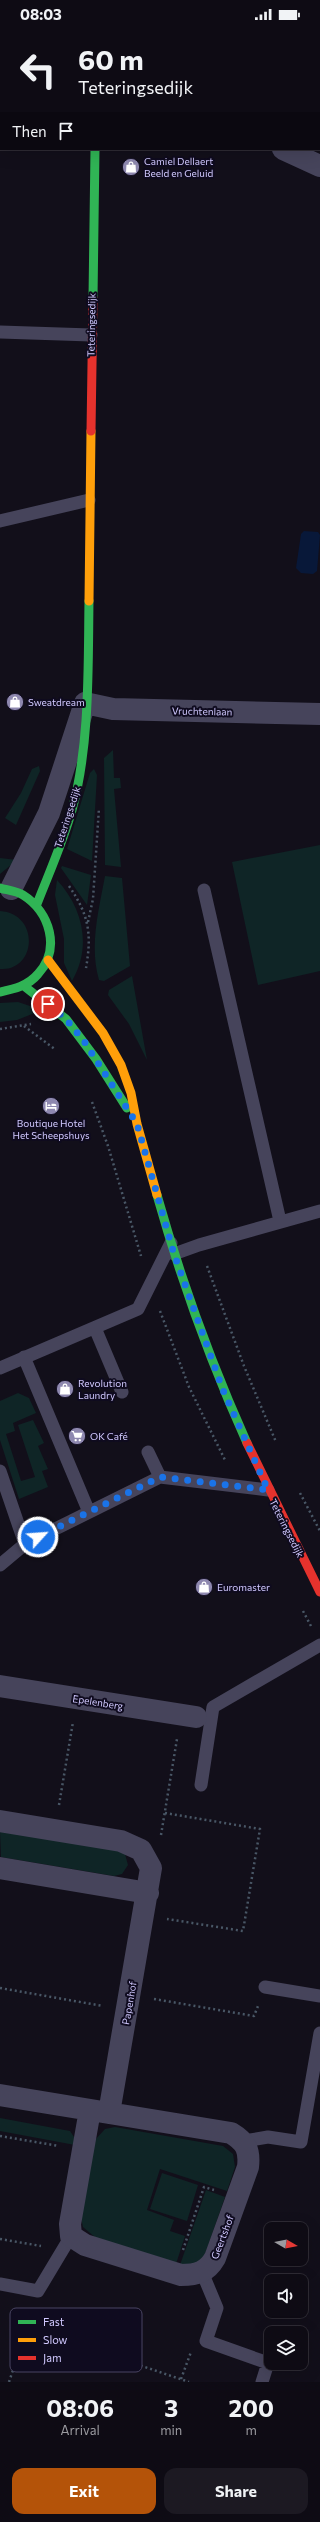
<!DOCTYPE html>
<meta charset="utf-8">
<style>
:root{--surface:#0e0b14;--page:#1c1922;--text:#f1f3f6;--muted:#9b9ba0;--line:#2e2b34;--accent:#b45309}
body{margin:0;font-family:Commissioner,sans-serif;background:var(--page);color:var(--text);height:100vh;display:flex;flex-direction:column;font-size:15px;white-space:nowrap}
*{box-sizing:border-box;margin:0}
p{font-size:13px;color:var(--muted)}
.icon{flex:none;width:22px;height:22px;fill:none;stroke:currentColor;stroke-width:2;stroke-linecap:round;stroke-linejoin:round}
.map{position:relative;height:2354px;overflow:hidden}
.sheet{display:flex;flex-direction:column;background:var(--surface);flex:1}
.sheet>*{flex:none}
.hud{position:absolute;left:0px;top:0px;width:320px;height:122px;box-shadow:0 4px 16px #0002,0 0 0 1px var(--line);background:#0e0b14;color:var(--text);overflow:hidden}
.needle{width:26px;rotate:99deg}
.tools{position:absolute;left:264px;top:2194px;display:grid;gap:8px}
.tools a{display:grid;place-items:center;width:44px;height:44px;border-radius:8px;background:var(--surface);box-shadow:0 4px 16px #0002,0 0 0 1px var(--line);font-size:20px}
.pin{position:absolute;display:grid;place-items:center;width:34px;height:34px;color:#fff;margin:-17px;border:2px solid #fff;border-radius:50%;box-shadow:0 1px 4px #0007}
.me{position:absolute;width:44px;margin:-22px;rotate:64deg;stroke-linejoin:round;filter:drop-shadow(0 0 3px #0008)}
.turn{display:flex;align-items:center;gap:14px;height:84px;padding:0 12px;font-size:18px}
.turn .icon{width:52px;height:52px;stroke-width:2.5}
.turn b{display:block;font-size:28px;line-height:34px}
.then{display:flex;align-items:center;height:38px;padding:0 12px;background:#0003;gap:8px;font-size:15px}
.eta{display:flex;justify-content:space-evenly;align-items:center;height:68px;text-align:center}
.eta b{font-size:24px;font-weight:700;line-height:28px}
.button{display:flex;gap:8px;margin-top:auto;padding:8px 12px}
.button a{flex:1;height:46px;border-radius:12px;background:var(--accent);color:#fff;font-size:16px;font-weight:700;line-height:46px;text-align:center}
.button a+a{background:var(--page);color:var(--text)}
.status{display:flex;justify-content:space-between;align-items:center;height:28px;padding:0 20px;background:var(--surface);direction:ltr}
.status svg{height:11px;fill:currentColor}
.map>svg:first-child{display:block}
.green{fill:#0f2526}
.water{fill:#081839}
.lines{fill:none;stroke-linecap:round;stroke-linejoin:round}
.path{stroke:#495766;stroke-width:2.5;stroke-dasharray:2 3;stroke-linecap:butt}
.lane{stroke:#46445b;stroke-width:13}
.street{stroke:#46445b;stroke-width:22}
.fast{stroke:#30b455;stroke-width:9}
.slow{stroke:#ff9f0a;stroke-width:9}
.jam{stroke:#e5322d;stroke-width:9}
.route{stroke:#1a73e8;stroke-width:7;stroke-dasharray:0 12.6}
.labels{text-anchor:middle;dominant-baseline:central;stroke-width:4;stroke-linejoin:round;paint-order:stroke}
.poi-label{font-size:10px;fill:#d1c9ff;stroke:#0f0b1f;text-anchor:start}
.street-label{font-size:10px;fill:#d1c9ff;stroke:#0f0b1f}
.key{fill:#0f0b1f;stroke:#494462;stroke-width:1}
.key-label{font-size:11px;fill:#d1c9ff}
</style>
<div class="status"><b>08:03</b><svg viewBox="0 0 49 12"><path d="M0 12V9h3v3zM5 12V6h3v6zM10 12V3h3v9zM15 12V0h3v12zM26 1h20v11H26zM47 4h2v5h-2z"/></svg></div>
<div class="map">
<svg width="320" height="2354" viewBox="0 0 320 2354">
<rect width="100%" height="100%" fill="#120f1a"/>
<path class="green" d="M113 722 114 750H120L121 760 114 761 121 839 105 837 104 730Z
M39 738 40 743 16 797 5 790 21 765 32 741Z
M94 741 97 747 92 833 67 821 90 745Z
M320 817V943L258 957 232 834Z
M0 830 17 832 0 846Z
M62 838 91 847 87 877 61 840Z
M105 848 122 850 130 938 104 953 99 952C89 918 99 881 105 848Z
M57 852C83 880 92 919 72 953L64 935V911L55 867Z
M0 883C41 886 36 944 0 941Z
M132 948 147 1032 129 996 108 967 109 962Z
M18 974 42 982 17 992 0 994V975Z
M18 1365 29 1370 36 1385 13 1395 15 1403 6 1406 21 1453 35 1449 18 1397 33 1392 44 1415 38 1418 48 1441 42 1443 48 1459 19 1471 0 1412V1373Z
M0 1803 118 1821 125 1826 128 1837 122 1846 114 1848 1 1829Z
M0 2090 70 2103 74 2109 75 2117 0 2103Z
M115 2099 223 2118 233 2126 235 2139 227 2163 160 2141 147 2182 174 2192 170 2203 185 2208 176 2236 96 2210 83 2199 81 2190 95 2112 105 2101Z
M162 2145 198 2157 187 2193 150 2181Z
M206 2162 225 2169 204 2229 198 2235 180 2237Z"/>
<path class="water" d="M304 503 318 504 320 507 317 543 313 546 301 545 296 540 301 506Z"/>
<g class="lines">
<path class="path" d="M69 858C89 887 92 906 86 940
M88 894 93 871 99 780
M24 998 56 1022
M0 1001 31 996
M92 1074 108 1118 141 1228
M207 1238 244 1338 276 1414
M160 1283 189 1359 226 1434
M300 1465 320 1503
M303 1583 312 1600
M59 1777 73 1694
M165 1785 260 1801 243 1903 167 1891
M161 1807 177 1711
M0 1960 103 1978
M154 1971 254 1988 258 1978
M0 2108 59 2118
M0 2211 41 2218
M183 2222 204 2159 214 2162
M27 2299 189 2354
M181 2351 191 2324
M9 2354 33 2282"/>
<path class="lane" d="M0 304 91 307
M0 493 89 472
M204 862 280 1193
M174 1226 199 1217 320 1183
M95 1300 122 1364
M24 1329 89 1484
M0 1340 138 1281 171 1215
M148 1424 160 1449
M0 1443 25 1516 160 1449 268 1462
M0 1537 25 1516
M201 1757 213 1679 320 1617
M265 1959 320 1968
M244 2113 268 2109 301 2114 320 2005
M202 2244 217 2280 206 2313 268 2335 262 2354
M0 2256 38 2263 71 2208"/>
<path class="street" d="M104 1V0
M283 121 320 138
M11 861 49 785 85 675 113 681 320 686
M0 1658 196 1689
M0 1793 121 1813 141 1822 151 1840 109 2085
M0 1840 148 1865
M0 2067 109 2085 231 2105C246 2114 250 2122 248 2139L215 2230C207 2244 197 2247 181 2247L85 2217 71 2208 70 2196 90 2082"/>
<path class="fast" d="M93 270 95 121
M0 860C7 862 17 863 23 867 50 884 61 921 38 946 28 958 14 961 0 964
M37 876C49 845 63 814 72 782 90 717 88 640 89 573
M24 958 66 991 96 1031 127 1080
M157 1167C181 1252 211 1335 247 1415"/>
<path class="slow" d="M89 573 91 403
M48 932 103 1005 121 1037 131 1065 137 1096 157 1167"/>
<path class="jam" d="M91 403 93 270
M247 1415 320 1564"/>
</g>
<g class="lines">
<path class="route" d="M38 1509 160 1449 268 1462 223 1362 174 1226 137 1096 84 1013 66 991 48 976"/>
</g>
<defs>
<symbol id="shop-disc" viewBox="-11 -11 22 22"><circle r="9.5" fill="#8e88af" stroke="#0f0b1f"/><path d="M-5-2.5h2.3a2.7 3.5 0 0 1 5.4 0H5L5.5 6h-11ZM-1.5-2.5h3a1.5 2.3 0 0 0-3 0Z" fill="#fff"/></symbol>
<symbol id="hotel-disc" viewBox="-11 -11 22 22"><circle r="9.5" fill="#8e88af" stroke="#0f0b1f"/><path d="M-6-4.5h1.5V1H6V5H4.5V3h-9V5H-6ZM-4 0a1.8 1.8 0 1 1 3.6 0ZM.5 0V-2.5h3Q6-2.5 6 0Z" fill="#fff"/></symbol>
<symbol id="supermarket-disc" viewBox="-11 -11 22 22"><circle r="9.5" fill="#8e88af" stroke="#0f0b1f"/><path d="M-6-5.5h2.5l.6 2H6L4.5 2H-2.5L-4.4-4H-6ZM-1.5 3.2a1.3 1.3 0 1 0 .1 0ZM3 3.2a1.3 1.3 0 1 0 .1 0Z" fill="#fff"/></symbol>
</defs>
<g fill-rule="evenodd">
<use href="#shop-disc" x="121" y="129" width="20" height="20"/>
<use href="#shop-disc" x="5" y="664" width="20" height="20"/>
<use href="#hotel-disc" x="41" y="1068" width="20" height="20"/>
<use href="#shop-disc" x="55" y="1351" width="20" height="20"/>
<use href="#supermarket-disc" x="67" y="1398" width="20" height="20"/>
<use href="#shop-disc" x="194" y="1549" width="20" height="20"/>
</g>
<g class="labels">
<g class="poi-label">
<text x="144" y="133">Camiel Dellaert<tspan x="144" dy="12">Beeld en Geluid</tspan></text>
<text x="28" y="674">Sweatdream</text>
<text x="51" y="1095" text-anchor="middle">Boutique Hotel<tspan x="51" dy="12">Het Scheepshuys</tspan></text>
<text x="78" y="1355">Revolution<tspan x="78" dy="12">Laundry</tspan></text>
<text x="90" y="1408">OK Café</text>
<text x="217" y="1559">Euromaster</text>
</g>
<g class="street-label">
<text transform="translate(91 297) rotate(-89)">Teteringsedijk</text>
<text transform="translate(202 683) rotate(1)">Vruchtenlaan</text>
<text transform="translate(67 789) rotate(-72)">Teteringsedijk</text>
<text transform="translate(287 1500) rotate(63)">Teteringsedijk</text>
<text transform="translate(98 1674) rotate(9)">Epelenberg</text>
<text transform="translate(129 1975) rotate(-80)">Papenhof</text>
<text transform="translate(222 2209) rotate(-69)">Geertshof</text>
</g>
</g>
<rect x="10" y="2280" width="132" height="64" rx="6" class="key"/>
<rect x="18" y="2292" width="18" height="4" fill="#30b455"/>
<rect x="18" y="2310" width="18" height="4" fill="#ff9f0a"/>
<rect x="18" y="2328" width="18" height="4" fill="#e5322d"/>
<g class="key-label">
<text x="43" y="2298">Fast</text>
<text x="43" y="2316">Slow</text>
<text x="43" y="2334">Jam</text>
</g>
</svg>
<div class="tools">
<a><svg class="needle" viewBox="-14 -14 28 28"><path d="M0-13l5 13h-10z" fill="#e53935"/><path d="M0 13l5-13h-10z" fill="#9b9ba0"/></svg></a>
<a><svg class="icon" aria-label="sound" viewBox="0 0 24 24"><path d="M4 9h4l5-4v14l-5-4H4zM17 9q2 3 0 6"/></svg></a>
<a><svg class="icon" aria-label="layers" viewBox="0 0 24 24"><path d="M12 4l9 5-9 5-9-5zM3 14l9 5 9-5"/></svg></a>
</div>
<div class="pin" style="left:48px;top:976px;background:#d93025"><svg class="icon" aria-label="arrive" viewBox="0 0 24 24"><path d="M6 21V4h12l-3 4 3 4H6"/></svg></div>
<svg class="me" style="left:38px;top:1509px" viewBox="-20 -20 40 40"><circle r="17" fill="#1a73e8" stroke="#fff" stroke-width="3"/><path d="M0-11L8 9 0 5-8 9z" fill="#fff"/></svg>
<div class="hud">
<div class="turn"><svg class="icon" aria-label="left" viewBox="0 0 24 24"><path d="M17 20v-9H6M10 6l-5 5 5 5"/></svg><div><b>60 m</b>Teteringsedijk</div></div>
<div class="then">Then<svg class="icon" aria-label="arrive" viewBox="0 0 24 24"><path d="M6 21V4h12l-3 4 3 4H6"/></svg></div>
</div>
</div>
<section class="sheet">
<div class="eta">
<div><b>08:06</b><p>Arrival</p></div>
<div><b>3</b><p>min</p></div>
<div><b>200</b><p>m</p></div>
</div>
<div class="button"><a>Exit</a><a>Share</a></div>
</section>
